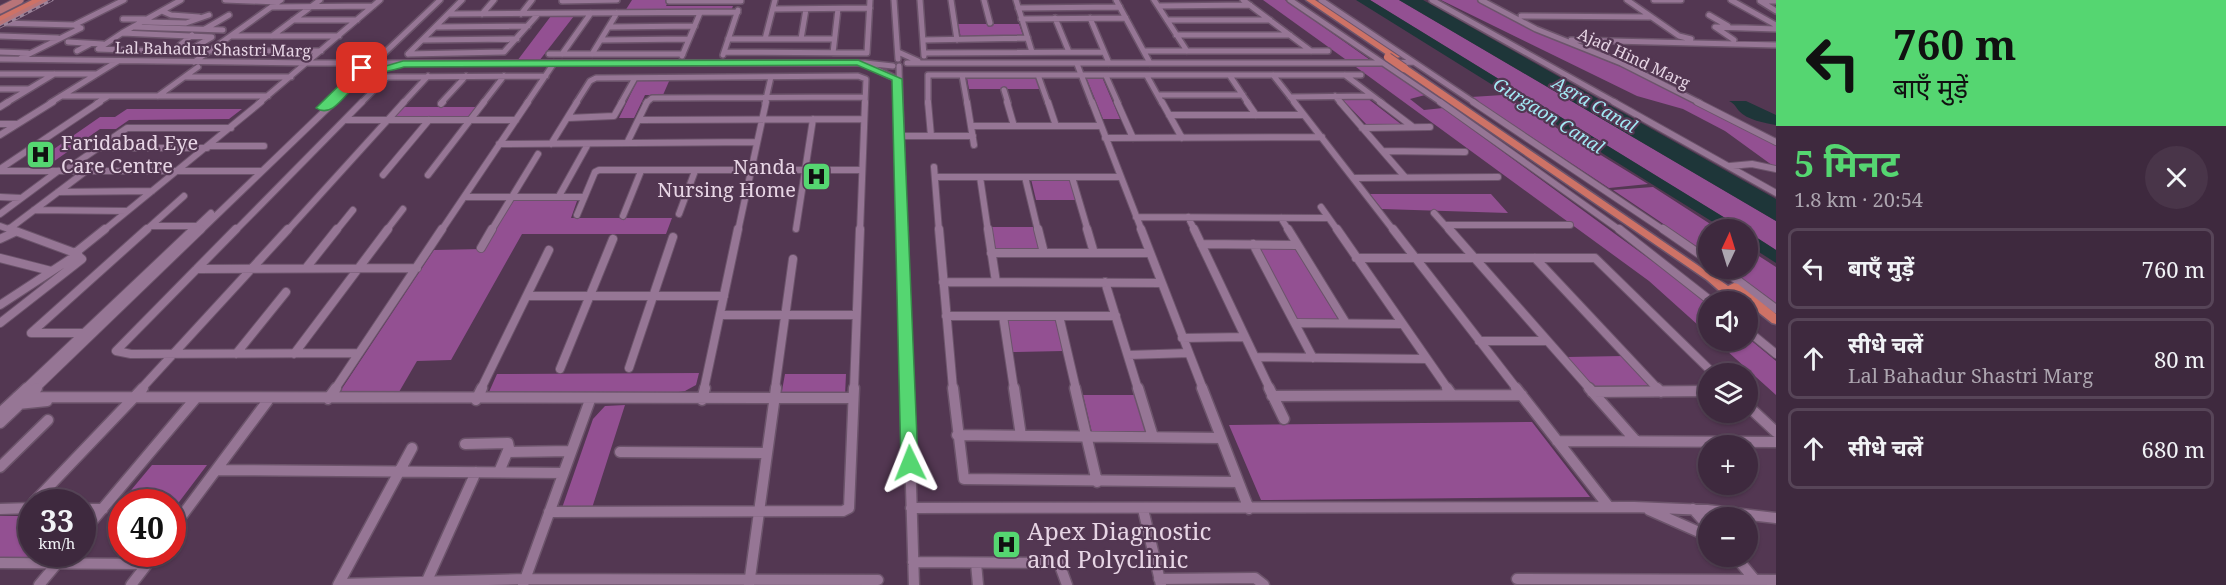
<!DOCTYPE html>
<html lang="hi">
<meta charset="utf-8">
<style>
:root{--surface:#3e293e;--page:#493549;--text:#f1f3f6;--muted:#ada6b0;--line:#574558;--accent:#55d671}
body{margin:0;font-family:"Noto Serif","Noto Sans Devanagari",serif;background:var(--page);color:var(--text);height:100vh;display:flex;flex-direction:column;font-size:22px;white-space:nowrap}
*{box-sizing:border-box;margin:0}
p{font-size:20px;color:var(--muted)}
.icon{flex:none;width:33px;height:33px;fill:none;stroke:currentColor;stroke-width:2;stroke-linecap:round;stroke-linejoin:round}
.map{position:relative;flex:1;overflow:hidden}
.panel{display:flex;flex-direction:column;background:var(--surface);width:450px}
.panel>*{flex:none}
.guide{background:#55d671;color:#111;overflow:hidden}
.needle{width:39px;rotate:4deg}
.controls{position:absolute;left:1698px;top:219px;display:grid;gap:12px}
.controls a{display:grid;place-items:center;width:60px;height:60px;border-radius:50%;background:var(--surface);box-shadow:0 2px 4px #0004,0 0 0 2px var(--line);font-size:30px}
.speed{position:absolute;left:18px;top:489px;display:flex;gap:12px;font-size:30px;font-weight:700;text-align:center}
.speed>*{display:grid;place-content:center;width:78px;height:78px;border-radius:50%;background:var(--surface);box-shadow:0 2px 4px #0004,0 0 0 2px var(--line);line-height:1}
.speed small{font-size:15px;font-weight:400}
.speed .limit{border:9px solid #d22;background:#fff;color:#111}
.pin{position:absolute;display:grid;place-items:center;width:51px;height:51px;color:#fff;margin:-26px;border-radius:12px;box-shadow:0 3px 9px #0006}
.me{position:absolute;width:66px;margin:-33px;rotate:358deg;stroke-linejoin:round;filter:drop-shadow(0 0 4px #0008)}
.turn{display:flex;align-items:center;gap:21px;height:126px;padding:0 18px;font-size:27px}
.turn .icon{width:78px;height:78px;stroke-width:2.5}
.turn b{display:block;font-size:42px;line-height:51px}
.round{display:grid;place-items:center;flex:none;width:63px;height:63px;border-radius:32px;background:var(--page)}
.headline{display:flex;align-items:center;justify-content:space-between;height:102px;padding:0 18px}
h1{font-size:36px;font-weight:700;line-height:45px;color:var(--accent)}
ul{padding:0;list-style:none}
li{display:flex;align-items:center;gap:18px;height:81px;margin:0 12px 9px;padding:0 6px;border:3px solid var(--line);border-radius:9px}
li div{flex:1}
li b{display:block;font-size:22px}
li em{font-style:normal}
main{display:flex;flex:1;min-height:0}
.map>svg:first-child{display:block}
.green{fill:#935092}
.water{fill:#1e3639}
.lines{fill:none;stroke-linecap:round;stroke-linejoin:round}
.minor-far3-casing{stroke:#6c546b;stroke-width:8}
.minor-far2-casing{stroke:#6c546b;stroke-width:8}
.minor-far1-casing{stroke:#6c546b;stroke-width:10}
.minor-casing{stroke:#6c546b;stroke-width:13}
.major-casing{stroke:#6c546b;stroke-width:9}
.highway-casing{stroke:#6c546b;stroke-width:3}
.minor-far3{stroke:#967695;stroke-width:5}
.minor-far2{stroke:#967695;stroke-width:6}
.minor-far1{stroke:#967695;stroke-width:8}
.minor{stroke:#967695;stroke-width:10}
.major{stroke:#b87479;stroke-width:7}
.highway{fill:#ce7266;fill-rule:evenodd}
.rail-casing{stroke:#9b8399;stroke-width:3}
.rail{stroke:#533752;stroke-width:1.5;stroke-dasharray:4.5;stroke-linecap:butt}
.highway-bridge-casing{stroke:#6c546b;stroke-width:10;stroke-linecap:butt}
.highway-bridge{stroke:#ce7266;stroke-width:8}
.route{fill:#55d671;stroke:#378b49;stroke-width:1.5}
.labels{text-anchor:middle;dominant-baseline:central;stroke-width:4.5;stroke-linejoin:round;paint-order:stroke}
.far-street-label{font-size:16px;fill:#e7d5e5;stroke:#533752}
.far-water-label{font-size:18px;font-style:italic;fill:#a2e9f4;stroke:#533752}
.poi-label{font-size:20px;fill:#e7d5e5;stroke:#533752;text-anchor:start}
.near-poi-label{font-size:24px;fill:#e7d5e5;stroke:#533752;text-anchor:start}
</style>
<main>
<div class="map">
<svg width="1776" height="585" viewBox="0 0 1776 585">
<rect width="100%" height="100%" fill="#533752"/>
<path class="green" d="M632 0H669L666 6H733L731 11H625Z
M1263 0H1285L1373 62 1345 59Z
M1370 0H1399L1776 221V250L1748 232V230L1743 229Z
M1441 0H1478L1550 38 1639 74 1776 145V168L1725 131 1683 109 1637 96Z
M551 16H574L539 61H517Z
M958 24H1019L1024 38H961Z
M1356 67H1386L1425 95 1410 99 1424 110 1443 108 1689 288 1708 305V334L1649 281Z
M1086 77H1102L1120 119H1103Z
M967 78H1037L1040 89H969Z
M638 79H670L663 95H645L634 118H619Z
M1503 95 1648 184 1609 188 1471 97Z
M1367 98 1402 125H1367L1342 99Z
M404 107H476L467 118H393Z
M127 109H242L229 119 129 120 116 129H100L43 169H25L100 117H115Z
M1069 178 1076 200H1036L1031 179Z
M1653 187 1718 229 1708 230V254L1613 190Z
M1370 194H1491L1508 213 1382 209Z
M514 200 577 201 571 218H672L666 234H522L451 360 417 361 399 392 339 393 434 250 483 249Z
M992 227H1034L1040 252H996Z
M1257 247H1294L1338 319H1297Z
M1748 249 1776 267V303L1729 269 1748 268Z
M1007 319H1055L1063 351 1013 352Z
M1748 338 1776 361V395L1716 341 1748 340Z
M1623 356 1655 388 1596 389 1567 357Z
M699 373 696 385 685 391 672 393 489 392 497 374Z
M785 374H846L845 396H781Z
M1083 395H1134L1146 433H1092Z
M625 405 592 508H562L593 419 605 406Z
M1532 422 1590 497 1261 500 1229 425Z
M152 465H207L173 510 172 502H122L121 513H112Z
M0 516H31L32 554H59L54 558H0Z"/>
<path class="water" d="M1356 0H1370L1743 229H1724Z
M1399 0H1423L1776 199V221Z
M1729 101H1746L1776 115V125C1765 123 1747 120 1739 111 1735 106 1735 104 1729 101Z
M1748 232 1776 250V263L1748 245Z"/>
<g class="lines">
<defs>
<path id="minor-far3" d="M225 0 278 2
M894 0 898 59
M920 0 924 56
M951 0 957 40
M984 0 990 23
M1016 0 1032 52
M1116 0 1150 63
M1154 0 1187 51
M1243 0 1311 51
M1290 0 1442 103
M1321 0 1475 103
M1432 0 1616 103
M1481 0 1536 29 1621 63 1700 103
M1627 0 1679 36 1691 39
M1654 0H1681
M1731 0 1776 25
M562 1 617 0
M669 1H741
M1776 1H1760L1776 11
M1158 6 1250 5
M272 7 373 6
M1018 8 1120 7
M773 9 870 8
M162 11 171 15 199 17
M449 14 738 12
M482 14 494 0
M521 14 532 0
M1709 15 1728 26
M1521 16 1651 17
M1055 18 1069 52
M1090 18 1109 63
M123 19H145
M1021 19 1126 18
M293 20H357
M1167 20H1270
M144 22 186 23 209 15
M0 23 74 25 81 28
M74 25 124 0
M134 27 223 30
M436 27 528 26
M609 27 695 26
M205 29 229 15
M122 33 212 37 186 52 98 49Z
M122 33 181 0
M1176 35H1290
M0 36 58 38
M232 36H339
M272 36 320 0
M728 39H834
M765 39 775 0
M801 39 806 9
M424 40 517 39
M601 40 689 39
M923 40 1028 38
M1571 40 1776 45
M1734 40 1715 27 1776 29
M68 42 103 44
M77 51 90 44
M173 51 192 35
M208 51H321
M1144 51H1328
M0 52 28 53
M724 52 867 53 870 0
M898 52 918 61
M833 53 838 9
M924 53 1104 52
M408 54 504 52 538 14
M408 54 462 0
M549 54H683
M562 54 591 13
M592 54 617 13
M723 55 738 10
M682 56 700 13
M21 58 81 28
M0 59 307 63H865L893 66
M194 62 281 0
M907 63H1382
M1394 63 1413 62
M1077 64 1092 103
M899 66 900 103
M871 67 897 79
M0 74H97
M962 75 967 103
M1038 75 1048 103
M1273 75 1295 103
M1345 75 1382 103
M1106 76 1118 103
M1147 76 1162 103
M1230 76 1248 103
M185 77H291
M361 77 392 65
M0 89H28
M1004 90 1008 103
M1158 95H1243
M61 96H268
M158 96 198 67
M1335 96 1341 103
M1290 97 1372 96
M6 103 54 74
M50 103 118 61
M97 103 107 97
M259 103 380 0
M332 103 440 0
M361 103 387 77 546 76
M403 103 428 76
M441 103 466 76
M483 103 504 76
M527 103 554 63
M576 103 590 81 596 78 858 76 866 79 865 103
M621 103 635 78
M646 103 652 98 863 97
M765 103 771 77
M928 103V75H1361"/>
<path id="minor-far2" d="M900 102 904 231
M928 102 931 136
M967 102 974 145
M1007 102 1014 126
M1048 102 1056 126
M1092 102 1142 231
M1117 102 1133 138
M1162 102 1182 138
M1247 102 1256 115
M1294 102 1394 231
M1340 102 1405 177
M1380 102 1413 127
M1440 102 1621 231
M1473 102 1665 231
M1614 102 1776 193
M1697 102 1776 142
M441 104 443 102
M0 107 8 102
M1169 115H1303
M568 118 614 116 622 102
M345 120H516
M639 120 863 119
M0 124H16
M972 126H1101
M1362 128 1430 127
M0 135 53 102
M900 136H973
M1105 138 1322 137
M627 143 647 102
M499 144 757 142
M551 144 577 102
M210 146H264
M96 148H207
M1383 151 1465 152
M1730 166 1752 164 1776 169
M934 167 939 231
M0 169 100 102
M66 170 127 128H231
M0 171H261
M383 175 429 120
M428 175 484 102
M935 177H1120
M980 177 988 231
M1025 177 1038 231
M1072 177 1088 231
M1354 178 1498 177
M58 192 152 191
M559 196 588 144
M0 197 21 198
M464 197H584
M1321 207 1338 231
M34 210 127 211
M1434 213 1450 231
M0 214 58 171
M679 214 695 171
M577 215 595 172 599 170H860
M623 216 641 171
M1136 217 1328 218
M1188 217 1195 231
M1281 218 1289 231
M1445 225H1570
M0 226 14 231
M152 226H197
M9 229 86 171
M796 229 813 119
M103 231 261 102
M145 231 184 196
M192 231 211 213
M200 231 334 102
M235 231 362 102
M287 231 404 102
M336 231 353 210
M386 231 403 209
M441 231 528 102
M491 231 538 154
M738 231 766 102
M860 231 865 102"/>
<path id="minor-far1" d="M236 229 116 351 131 354 359 353
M904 229 908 389
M939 229 953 389
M988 229 996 282
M1038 229 1044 253
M1087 229 1094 253
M1141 229 1203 389
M1194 229 1270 389
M1288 229 1346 323
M1337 229 1448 389
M1393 229 1517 389
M1449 229 1590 389
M1619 229 1712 302
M1663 229 1708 260
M0 239 15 232
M1201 244 1297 245
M1253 244 1313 358
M481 248 492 229
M75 253 105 229
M991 253H1150
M0 258 51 271
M1356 258H1595L1714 374
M1535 258 1658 389
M306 268 337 229
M1721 268 1776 309
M197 269 417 268
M943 282 1161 283
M1105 282 1138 389
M528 296H724
M0 305 78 254
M720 315H854
M946 316H1116
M1003 316 1014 389
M1059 316 1076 389
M0 323 82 259 75 253 10 229
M1297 323 1402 324
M1748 331 1776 354
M86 333H31L147 229
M1182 338 1245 337
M1479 341H1547
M236 354 286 292
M294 354 388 229
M1128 355 1189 353
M1255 357 1427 359
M629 368 673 237
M560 369 613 239
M25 389 194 229
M35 389 201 229
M141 389 288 229
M335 389 442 229
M481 389 549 250
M704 389 738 229
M775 389 793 259
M854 389 860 229"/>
<path id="minor" d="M908 388 914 585
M953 388 964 479 1238 482
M1014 388 1021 436
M1075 388 1097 482
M1138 388 1153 437
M1202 388 1249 509
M1269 388 1284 419
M1447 388 1452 395
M1516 388 1609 507
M1589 388 1636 441
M1657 388 1661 392
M1592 392 1708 391
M1272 396 1522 395
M17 397 852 398
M328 399 336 388
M476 400 482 388
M702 400 705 388
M18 404 47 401
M1748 406 1776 432
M0 413 27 388
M0 423 37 388
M957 435 1221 438
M1557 441 1776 442
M465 444 508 443 509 448 499 472
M508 452 571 451
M620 452 767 453
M0 467 48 420
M217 470 563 473
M34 502 143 388
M911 508 1634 507 1707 510 1776 518
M0 509 32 508
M82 509H103
M1143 509 1161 585
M1693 509 1708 526
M1649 510 1708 536
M549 512 843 511 849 508 854 388
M172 529 269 399
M82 533 195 399
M1735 556 1759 585
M913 562 1059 563 1067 585
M0 563 147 564
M976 563 978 585
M1159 579 1255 578 1264 585
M1517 579 1776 580
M339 584 525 579 878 580
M39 585 65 554
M131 585 155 554
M338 585 412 448
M425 585 476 472
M523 585 590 400
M749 585 776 388"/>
<path id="major" d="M0 10 20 0
M0 22 44 0"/>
<path id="highway" d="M32 0H42L0 21V16Z
M1306 0H1315L1400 57 1393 59Z
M1401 66H1407L1728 286 1734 283 1738 284 1776 314V324L1772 323 1748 304V302H1732L1707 280 1401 70Z"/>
</defs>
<use href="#minor-far3" class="minor-far3-casing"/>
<use href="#minor-far2" class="minor-far2-casing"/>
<use href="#minor-far1" class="minor-far1-casing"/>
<use href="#minor" class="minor-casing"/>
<use href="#major" class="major-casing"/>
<use href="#highway" class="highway-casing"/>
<use href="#minor-far3" class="minor-far3"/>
<use href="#minor-far2" class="minor-far2"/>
<use href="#minor-far1" class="minor-far1"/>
<use href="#minor" class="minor"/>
<use href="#major" class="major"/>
<use href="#highway" class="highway"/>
<defs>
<path id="rail" d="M0 27 52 0"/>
</defs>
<use href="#rail" class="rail-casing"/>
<use href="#rail" class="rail"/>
<defs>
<path id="highway-bridge" d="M1388 57 1404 68"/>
</defs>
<use href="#highway-bridge" class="highway-bridge-casing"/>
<use href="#highway-bridge" class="highway-bridge"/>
</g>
<path class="route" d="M858 60 902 79 918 463 910 469 901 463 892 80 857 65 404 67C391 71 373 73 362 80 348 88 334 120 316 108L359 66 367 68 362 73 403 61Z"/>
<defs>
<symbol id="hospital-square" viewBox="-11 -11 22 22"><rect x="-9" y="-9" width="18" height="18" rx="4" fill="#55d671" stroke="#533752"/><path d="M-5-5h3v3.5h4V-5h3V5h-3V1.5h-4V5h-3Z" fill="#111"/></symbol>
</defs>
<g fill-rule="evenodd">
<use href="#hospital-square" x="24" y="138" width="33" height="33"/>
<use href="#hospital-square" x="800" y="160" width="33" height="33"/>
<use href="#hospital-square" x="990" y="528" width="33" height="33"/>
</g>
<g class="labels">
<g class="far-street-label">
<text transform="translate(213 49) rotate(1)">Lal Bahadur Shastri Marg</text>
<text transform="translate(1634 58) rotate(25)">Ajad Hind Marg</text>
</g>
<g class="far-water-label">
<text transform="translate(1595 104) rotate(30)">Agra Canal</text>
<text transform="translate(1549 115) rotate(32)">Gurgaon Canal</text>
</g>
<g class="poi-label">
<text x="61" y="142">Faridabad Eye<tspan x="61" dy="23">Care Centre</tspan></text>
<text x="796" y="166" text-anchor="end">Nanda<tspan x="796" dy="23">Nursing Home</tspan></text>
</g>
<g class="near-poi-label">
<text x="1027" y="530">Apex Diagnostic<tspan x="1027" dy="28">and Polyclinic</tspan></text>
</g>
</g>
</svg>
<div class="controls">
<a><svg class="needle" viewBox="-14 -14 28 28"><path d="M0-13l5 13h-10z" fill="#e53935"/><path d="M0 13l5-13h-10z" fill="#ada6b0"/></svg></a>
<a><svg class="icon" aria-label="sound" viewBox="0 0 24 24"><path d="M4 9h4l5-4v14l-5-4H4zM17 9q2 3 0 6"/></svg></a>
<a><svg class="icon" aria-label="layers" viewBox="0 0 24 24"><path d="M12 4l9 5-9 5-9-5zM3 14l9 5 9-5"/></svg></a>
<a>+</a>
<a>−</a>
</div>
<div class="speed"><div>33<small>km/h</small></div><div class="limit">40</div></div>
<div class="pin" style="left:362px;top:68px;background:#d93025"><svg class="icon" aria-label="arrive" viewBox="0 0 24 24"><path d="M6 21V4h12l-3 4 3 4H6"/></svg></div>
<svg class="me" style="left:910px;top:463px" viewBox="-20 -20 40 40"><path d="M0-17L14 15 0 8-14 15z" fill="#55d671" stroke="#fff" stroke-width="4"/></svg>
</div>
<section class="panel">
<div class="guide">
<div class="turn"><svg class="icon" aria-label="left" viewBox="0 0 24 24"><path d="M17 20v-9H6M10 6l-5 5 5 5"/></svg><div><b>760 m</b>बाएँ मुड़ें</div></div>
</div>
<div class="headline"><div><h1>5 मिनट</h1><p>1.8 km · 20:54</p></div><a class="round"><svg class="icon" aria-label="close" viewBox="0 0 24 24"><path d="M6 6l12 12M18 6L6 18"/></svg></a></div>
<ul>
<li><svg class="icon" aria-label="left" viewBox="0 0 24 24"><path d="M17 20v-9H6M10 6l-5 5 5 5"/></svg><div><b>बाएँ मुड़ें</b></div><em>760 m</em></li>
<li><svg class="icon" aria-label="ahead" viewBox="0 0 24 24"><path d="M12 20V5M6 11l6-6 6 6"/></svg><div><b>सीधे चलें</b><p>Lal Bahadur Shastri Marg</p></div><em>80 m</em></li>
<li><svg class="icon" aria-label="ahead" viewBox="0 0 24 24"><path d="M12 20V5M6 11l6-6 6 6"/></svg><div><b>सीधे चलें</b></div><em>680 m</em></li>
</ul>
</section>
</main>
